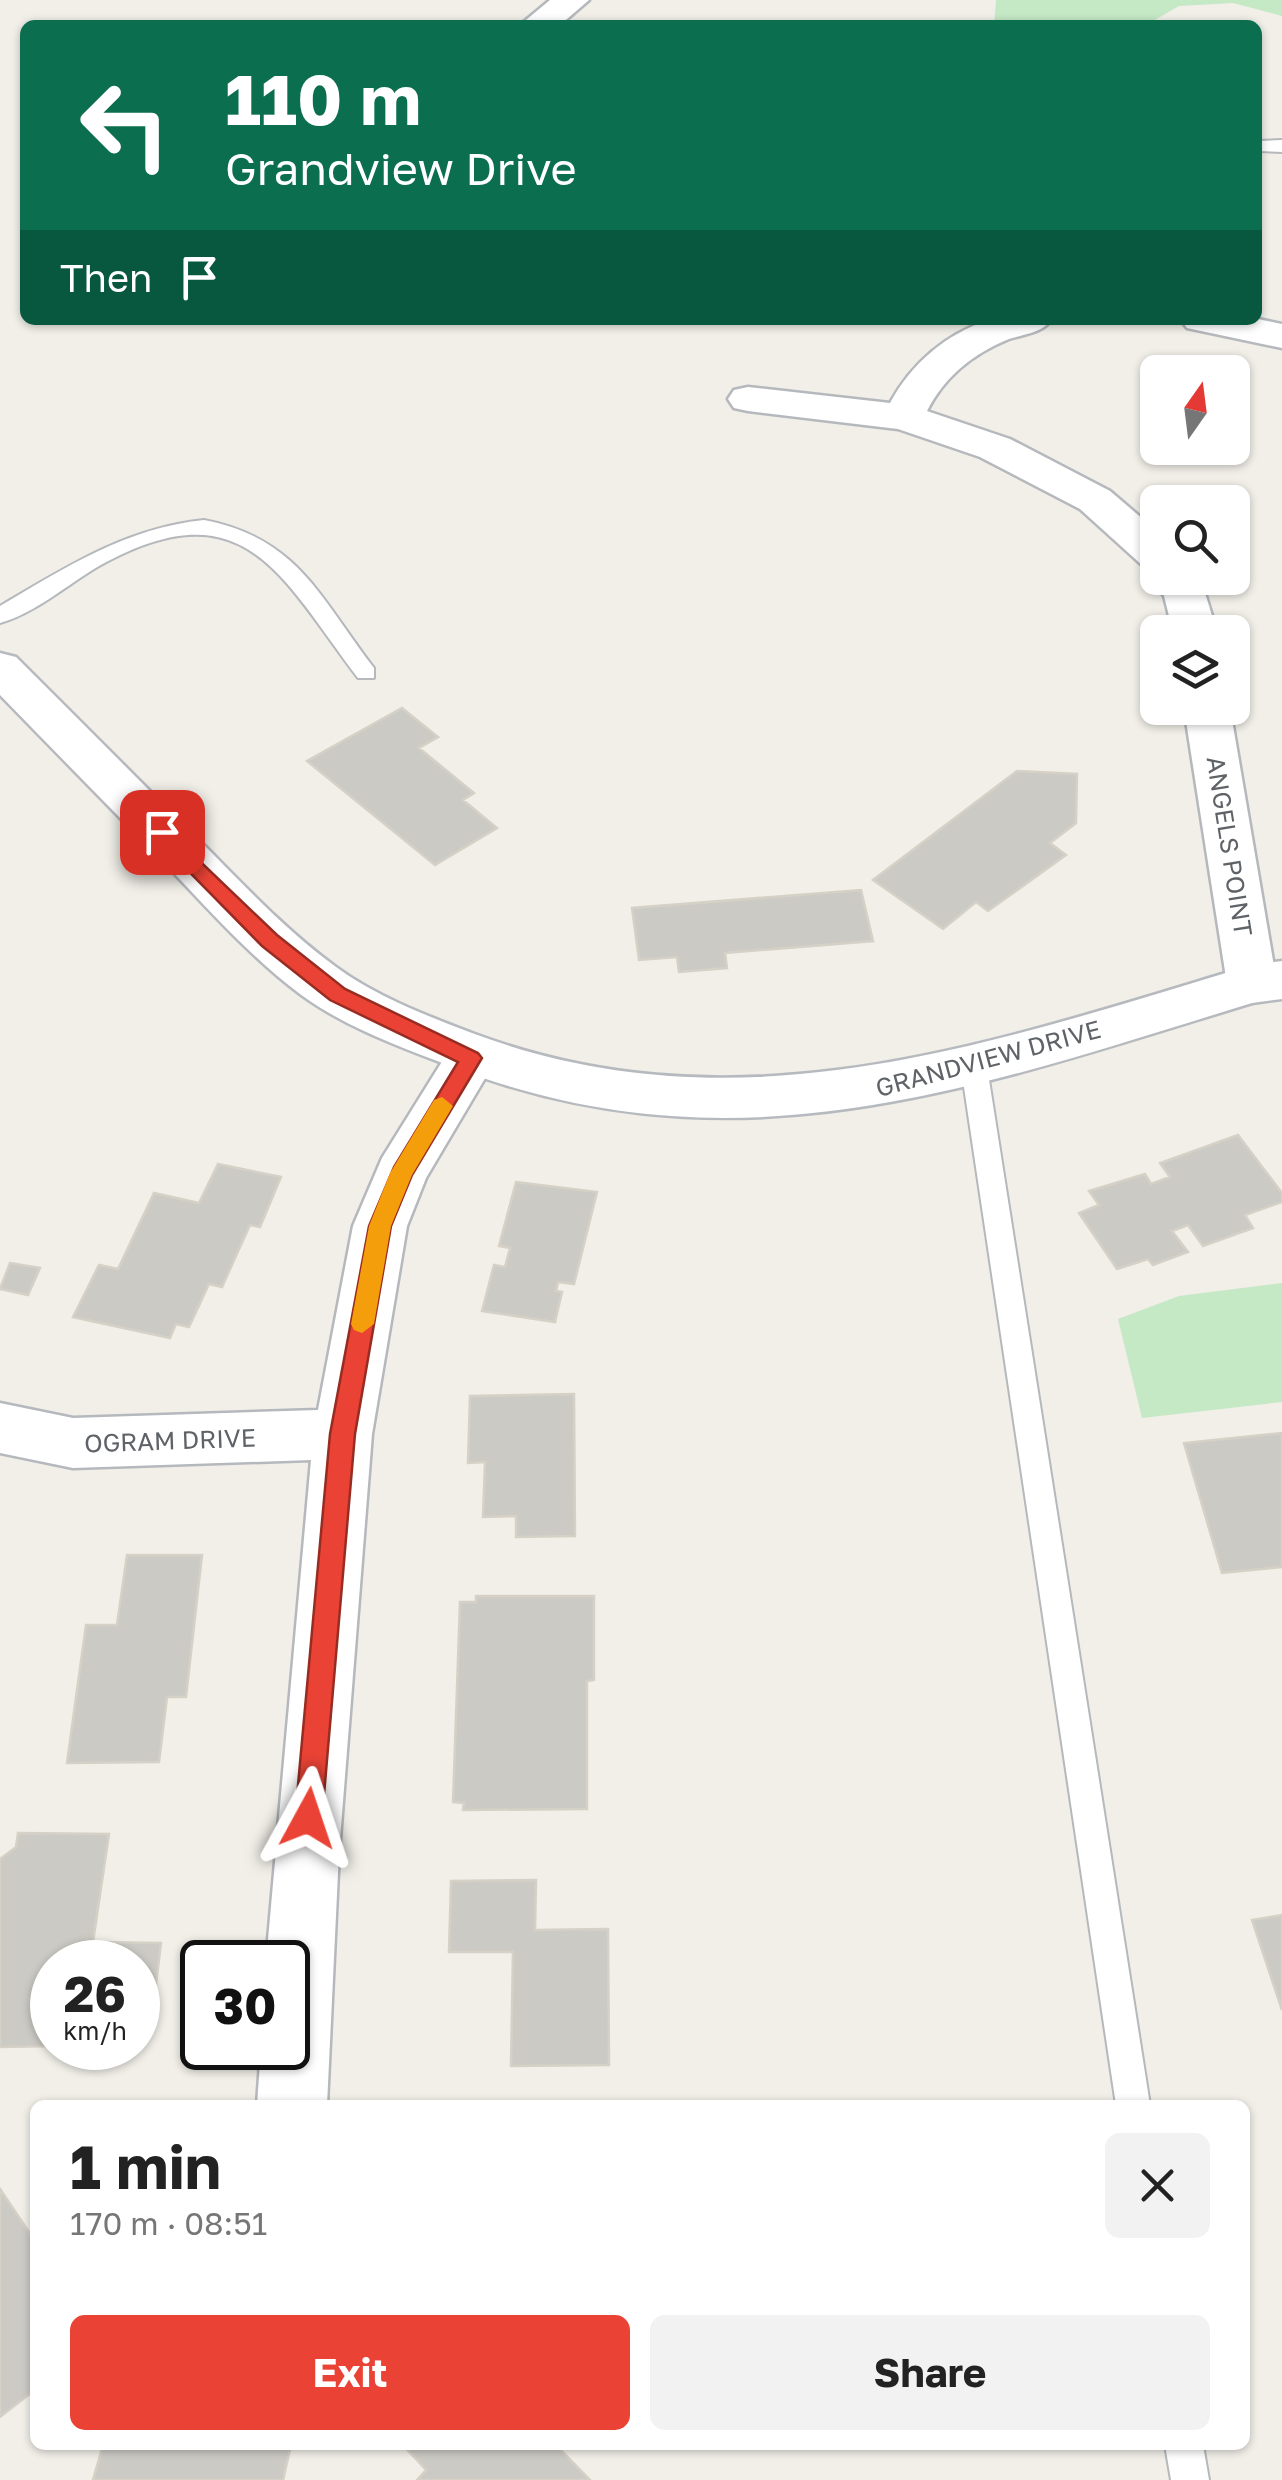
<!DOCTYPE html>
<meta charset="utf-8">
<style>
:root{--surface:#fff;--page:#f2f2f2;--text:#222;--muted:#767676;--accent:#ea4335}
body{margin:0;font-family:"Golos Text",sans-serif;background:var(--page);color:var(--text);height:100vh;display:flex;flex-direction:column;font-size:38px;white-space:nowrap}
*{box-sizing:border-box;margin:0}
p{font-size:32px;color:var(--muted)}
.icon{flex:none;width:55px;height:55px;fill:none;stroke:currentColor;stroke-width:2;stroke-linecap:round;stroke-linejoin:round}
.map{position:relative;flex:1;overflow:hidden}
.panel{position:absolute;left:30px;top:2100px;width:1220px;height:350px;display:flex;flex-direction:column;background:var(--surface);border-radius:15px;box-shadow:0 2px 8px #0004}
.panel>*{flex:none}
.banner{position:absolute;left:20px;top:20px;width:1242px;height:305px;border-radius:15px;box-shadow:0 2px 8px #0004;background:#0b6e4f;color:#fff;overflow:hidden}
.needle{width:65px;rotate:14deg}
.controls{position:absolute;left:1140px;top:355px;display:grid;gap:20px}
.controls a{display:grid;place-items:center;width:110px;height:110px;border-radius:15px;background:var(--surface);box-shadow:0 2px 8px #0004;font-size:50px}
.speed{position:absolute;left:30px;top:1940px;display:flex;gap:20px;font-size:50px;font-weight:700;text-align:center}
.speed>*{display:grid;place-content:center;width:130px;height:130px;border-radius:50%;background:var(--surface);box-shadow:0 2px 8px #0004;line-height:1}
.speed small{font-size:25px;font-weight:400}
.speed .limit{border:5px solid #111;border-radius:15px;background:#fff;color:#111}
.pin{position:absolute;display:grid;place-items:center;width:85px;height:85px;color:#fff;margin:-42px;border-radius:20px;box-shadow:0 5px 15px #0006}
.me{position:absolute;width:110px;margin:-55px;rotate:5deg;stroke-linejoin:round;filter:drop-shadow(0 0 8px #0008)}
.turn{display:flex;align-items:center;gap:35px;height:210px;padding:0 40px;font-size:45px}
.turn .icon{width:130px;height:130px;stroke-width:2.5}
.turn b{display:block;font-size:70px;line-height:85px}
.then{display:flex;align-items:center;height:95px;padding:0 40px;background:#0003;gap:20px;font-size:38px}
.round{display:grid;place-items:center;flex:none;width:105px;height:105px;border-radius:15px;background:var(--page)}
.summary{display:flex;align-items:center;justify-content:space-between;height:170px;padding:0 40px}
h1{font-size:60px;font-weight:700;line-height:75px}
.action{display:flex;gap:20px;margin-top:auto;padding:20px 40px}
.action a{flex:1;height:115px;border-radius:15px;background:var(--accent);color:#fff;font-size:40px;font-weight:700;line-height:115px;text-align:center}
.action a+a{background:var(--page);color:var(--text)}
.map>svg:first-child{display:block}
.green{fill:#c5e8c5}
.building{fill:#cccac5;stroke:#d6d1c6;stroke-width:2.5}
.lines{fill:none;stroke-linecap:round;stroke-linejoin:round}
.lane-casing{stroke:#b5b8bc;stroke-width:4}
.street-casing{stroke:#b5b8bc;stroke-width:5}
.secondary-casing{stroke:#b6babf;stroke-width:5}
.lane{fill:#fff;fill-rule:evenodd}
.street{fill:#fff;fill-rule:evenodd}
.secondary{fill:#fff;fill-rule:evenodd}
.route{fill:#ea4335;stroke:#982c22;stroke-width:2.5}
.slow{fill:#f59e0b}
.labels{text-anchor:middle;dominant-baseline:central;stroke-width:10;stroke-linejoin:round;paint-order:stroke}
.street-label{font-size:25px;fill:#5f6368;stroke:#fff}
</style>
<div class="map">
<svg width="1282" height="2480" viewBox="0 0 1282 2480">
<rect width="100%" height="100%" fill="#f1efe8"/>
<path class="green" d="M996 0H1282V16L1233 3 1179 6 1146 25H994Z
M1282 1283V1402L1142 1418 1118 1319 1179 1296Z"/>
<path class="building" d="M402 708 438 737 419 748 474 793 463 800 497 828 435 865 307 761Z
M1017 771 1077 774 1076 823 1050 843 1066 855 988 911 976 902 943 929 873 880Z
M861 890 873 941 725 953 727 968 679 972 677 957 639 960 632 908Z
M1238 1135 1282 1193V1202L1245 1215 1253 1228 1203 1246 1188 1225 1172 1231 1188 1252 1153 1265 1148 1259 1117 1269 1079 1213 1099 1205 1089 1191 1145 1174 1151 1184 1170 1177 1160 1163Z
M218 1164 281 1177 260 1227 250 1225 222 1287 209 1284 189 1327 176 1324 170 1338 73 1317 99 1265 118 1269 154 1193 199 1203Z
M516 1182 597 1192 574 1284 558 1282 556 1291 562 1292 555 1322 482 1311 494 1265 505 1267 510 1248 499 1246Z
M10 1263 40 1268 28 1295 0 1289Z
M574 1394 575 1536 516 1537V1516L483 1517 485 1462 468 1463 470 1396Z
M1282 1433V1567L1222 1573 1184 1443Z
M127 1555H202L186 1697H167L159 1762 67 1763 86 1625H117Z
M476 1596H594V1680L587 1681V1809L463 1810 464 1803 453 1802 460 1602H476Z
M18 1833 109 1834 93 1942 161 1943 152 2017H138V1962H52V2046L0 2047V1859L16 1847Z
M536 1880 535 1930 608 1929 609 2065 511 2066 513 1952H449L451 1881Z
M1282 1915V2010L1252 1920Z
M0 2189 35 2241V2390L0 2417Z
M103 2445H291L283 2480H93Z
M403 2445H556L590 2480H417L426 2470Z"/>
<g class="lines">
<defs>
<path id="lane" d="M1282 140V152L1258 151V141Z
M204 520C298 538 320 598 374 668V678H358C280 575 244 485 99 566 68 584 34 614 0 623V606C66 567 126 528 204 520Z
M974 1057 987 1067 1150 2105H1116L961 1067Z
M1165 2445H1203L1209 2480H1171Z"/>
<path id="street" d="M550 0H589L560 25H520Z
M1258 319 1282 324V348L1187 328 1181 320Z
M988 320H1051C1042 333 1024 334 1009 339 974 353 944 377 927 411L1010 439 1110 491 1158 532V578H1197L1202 583 1217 632H1173L1164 596 1152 578 1157 570 1143 566 1080 509 980 457 898 429 748 411 734 408 728 399 734 390 748 387 890 403C912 363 945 335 988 320Z
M1184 708H1230L1277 984 1270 997 1252 1003 1234 997 1227 984Z
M471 1038 489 1044 497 1058 426 1178 407 1226 372 1434 339 1852 327 2105H257L261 2048H288V1962H266L311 1460 73 1468 0 1453V1403L73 1418 318 1410 353 1226 382 1158 453 1044Z"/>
<path id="secondary" d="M0 653 16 657C77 718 137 778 198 839 242 883 285 930 336 967 377 997 425 1015 472 1033 740 1134 992 1043 1252 965L1282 961V999L1252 1003C975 1088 736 1177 450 1066 398 1046 345 1027 300 994 252 958 211 912 169 868 113 810 56 753 0 695Z"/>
</defs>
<use href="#lane" class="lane-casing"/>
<use href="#street" class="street-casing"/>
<use href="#secondary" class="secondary-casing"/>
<use href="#lane" class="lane"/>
<use href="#street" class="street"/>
<use href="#secondary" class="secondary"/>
</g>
<path class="route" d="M162 825 277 935 345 989 478 1053 482 1058 412 1175 391 1226 355 1434 322 1818 318 1827 308 1830 299 1827 295 1818 330 1434 369 1226 394 1167 458 1062 330 1000 262 946 154 836 152 832Z"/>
<path class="slow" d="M442 1097 453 1106 412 1175 391 1226 374 1324 362 1333 354 1330 351 1324 369 1226 390 1173 434 1100Z"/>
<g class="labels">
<g class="street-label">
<text transform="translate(1230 846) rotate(81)">ANGELS POINT</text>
<text transform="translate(988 1058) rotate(-15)">GRANDVIEW DRIVE</text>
<text transform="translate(170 1440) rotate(-2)">OGRAM DRIVE</text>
</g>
</g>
</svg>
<div class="controls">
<a><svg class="needle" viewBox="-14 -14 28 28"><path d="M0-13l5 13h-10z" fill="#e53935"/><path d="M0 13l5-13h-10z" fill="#767676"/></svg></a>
<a><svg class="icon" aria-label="search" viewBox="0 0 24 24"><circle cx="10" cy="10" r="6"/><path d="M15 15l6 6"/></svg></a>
<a><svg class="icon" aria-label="layers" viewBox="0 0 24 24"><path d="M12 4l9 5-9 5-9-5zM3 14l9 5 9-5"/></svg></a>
</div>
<div class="speed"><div>26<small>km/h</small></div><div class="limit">30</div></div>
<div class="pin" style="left:162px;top:832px;background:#d93025"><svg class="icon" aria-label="arrive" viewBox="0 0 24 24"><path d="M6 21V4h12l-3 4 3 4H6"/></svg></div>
<svg class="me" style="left:308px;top:1818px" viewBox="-20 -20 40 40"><path d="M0-17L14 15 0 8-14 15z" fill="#ea4335" stroke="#fff" stroke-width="4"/></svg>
<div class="banner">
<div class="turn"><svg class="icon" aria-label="left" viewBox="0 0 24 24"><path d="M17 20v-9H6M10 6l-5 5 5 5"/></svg><div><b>110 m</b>Grandview Drive</div></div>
<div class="then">Then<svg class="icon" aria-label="arrive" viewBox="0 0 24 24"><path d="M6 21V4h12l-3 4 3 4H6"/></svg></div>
</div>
<section class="panel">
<div class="summary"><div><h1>1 min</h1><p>170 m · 08:51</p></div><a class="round"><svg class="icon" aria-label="close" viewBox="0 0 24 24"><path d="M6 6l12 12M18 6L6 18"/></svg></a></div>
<div class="action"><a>Exit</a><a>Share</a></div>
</section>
</div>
